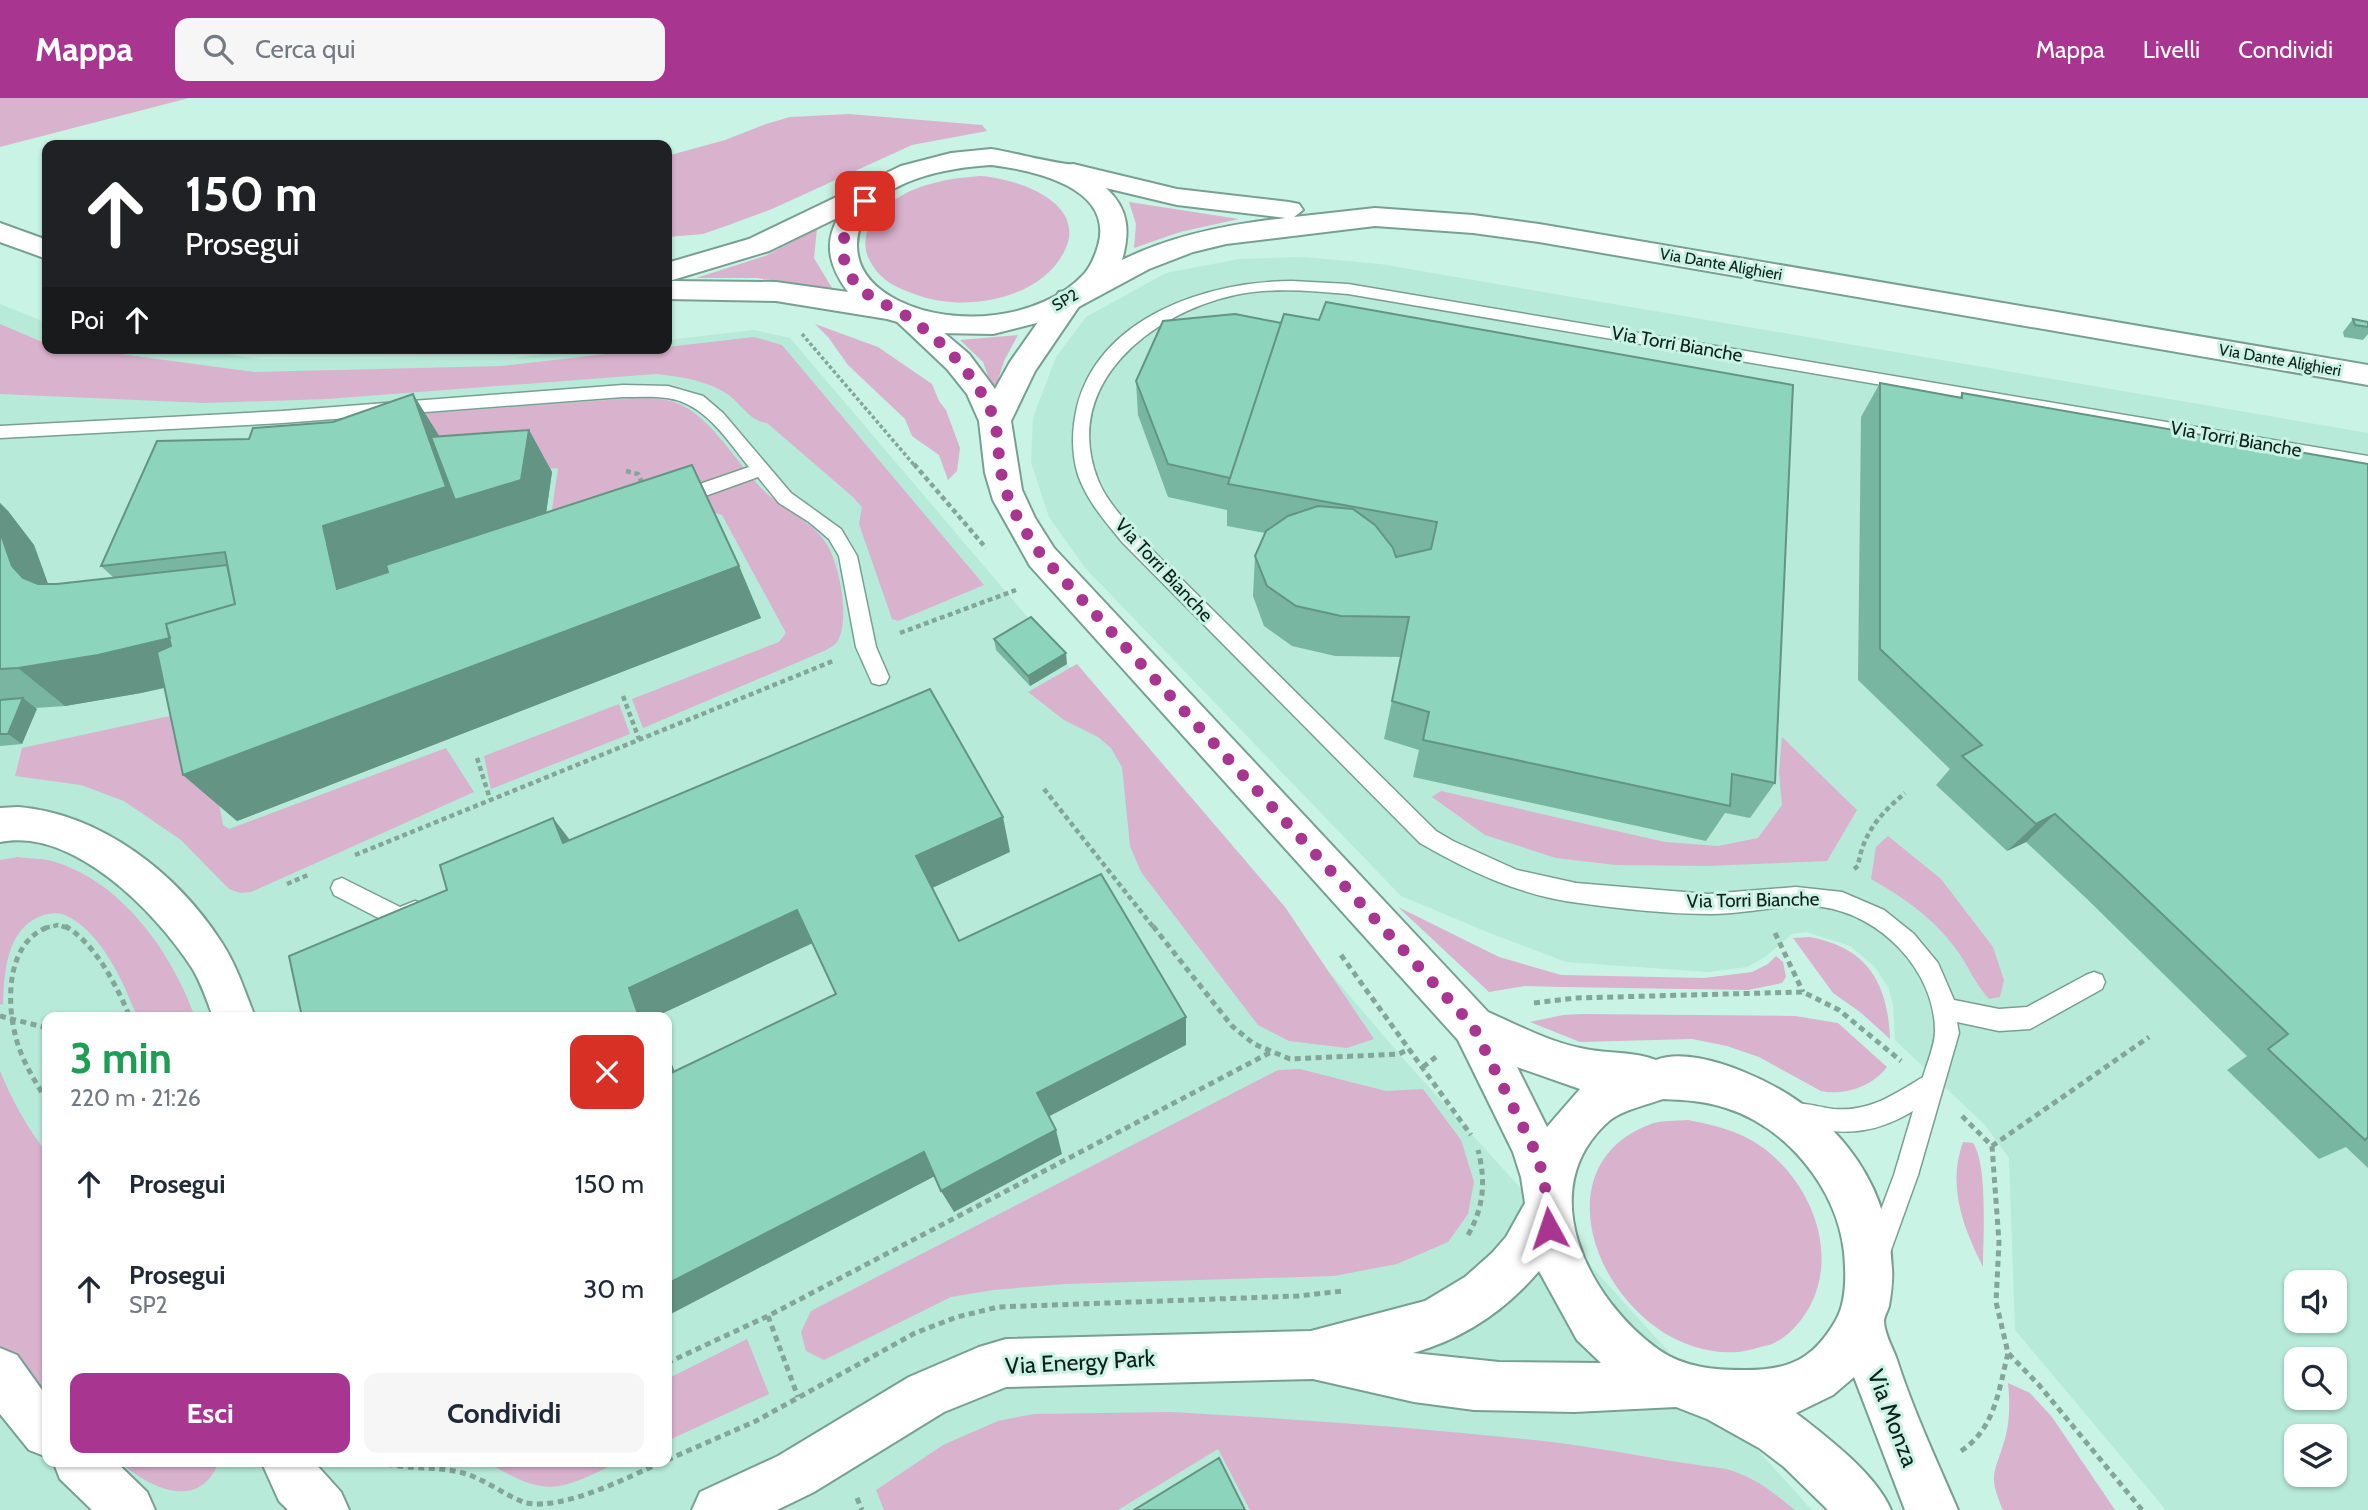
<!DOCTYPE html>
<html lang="it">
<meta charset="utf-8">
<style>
:root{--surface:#fff;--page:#f6f6f7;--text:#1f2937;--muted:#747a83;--accent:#a83590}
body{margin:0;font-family:Cabin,sans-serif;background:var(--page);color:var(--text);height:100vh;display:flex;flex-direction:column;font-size:26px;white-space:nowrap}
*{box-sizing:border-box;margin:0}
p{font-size:23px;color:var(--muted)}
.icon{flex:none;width:38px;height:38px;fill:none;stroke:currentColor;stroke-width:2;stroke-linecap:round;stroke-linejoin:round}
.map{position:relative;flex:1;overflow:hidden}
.sheet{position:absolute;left:42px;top:914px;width:630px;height:455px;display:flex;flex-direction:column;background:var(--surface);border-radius:14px;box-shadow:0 2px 5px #0004}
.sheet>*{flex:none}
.hud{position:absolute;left:42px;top:42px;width:630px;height:214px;border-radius:14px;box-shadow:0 2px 5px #0004;background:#202124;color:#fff;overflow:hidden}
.buttons{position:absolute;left:2284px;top:1172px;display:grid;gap:14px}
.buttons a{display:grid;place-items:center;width:63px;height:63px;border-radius:14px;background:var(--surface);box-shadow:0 2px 5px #0004;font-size:35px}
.pin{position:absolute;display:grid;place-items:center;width:60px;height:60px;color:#fff;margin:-30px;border-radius:14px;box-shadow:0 4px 10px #0006}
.me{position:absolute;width:77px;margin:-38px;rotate:355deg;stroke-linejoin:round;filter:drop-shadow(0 0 5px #0008)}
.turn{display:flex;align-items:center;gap:24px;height:147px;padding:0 28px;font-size:32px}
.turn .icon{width:91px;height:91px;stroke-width:2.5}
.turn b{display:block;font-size:49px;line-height:60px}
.then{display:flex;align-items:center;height:66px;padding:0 28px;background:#0003;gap:14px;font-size:26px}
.round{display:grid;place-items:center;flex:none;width:74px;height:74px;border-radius:14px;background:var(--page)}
.overview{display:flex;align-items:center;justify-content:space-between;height:119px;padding:0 28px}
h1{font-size:42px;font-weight:700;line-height:52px;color:#1e9e55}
.action{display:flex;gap:14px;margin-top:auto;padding:14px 28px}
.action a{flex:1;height:80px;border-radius:14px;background:var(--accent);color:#fff;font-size:28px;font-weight:700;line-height:80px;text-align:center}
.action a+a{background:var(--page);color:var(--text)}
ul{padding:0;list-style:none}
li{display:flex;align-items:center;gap:21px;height:105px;padding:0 28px}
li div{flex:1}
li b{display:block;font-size:26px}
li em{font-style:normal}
header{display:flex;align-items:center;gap:42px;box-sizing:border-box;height:98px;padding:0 35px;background:var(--accent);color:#fff}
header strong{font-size:33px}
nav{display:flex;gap:38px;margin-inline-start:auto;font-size:24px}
.search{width:490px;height:63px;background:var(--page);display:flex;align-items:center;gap:18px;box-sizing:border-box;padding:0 24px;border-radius:14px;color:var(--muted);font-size:26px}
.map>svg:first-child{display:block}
.built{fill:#b7ead8;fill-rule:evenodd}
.green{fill:#d9b2cd}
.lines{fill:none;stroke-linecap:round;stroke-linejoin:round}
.service-casing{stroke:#78a092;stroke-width:3}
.minor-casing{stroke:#78a092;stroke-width:4}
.secondary-casing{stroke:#78a092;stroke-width:4}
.path-far2{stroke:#84a599;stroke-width:3.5;stroke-dasharray:3.5 2.5;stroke-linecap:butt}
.path-far1{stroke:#84a599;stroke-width:4.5;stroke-dasharray:5 3.5;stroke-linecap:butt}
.path{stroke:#84a599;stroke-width:5;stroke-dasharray:6 4.5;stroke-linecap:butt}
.service{fill:#fff;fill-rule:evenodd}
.minor{fill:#fff;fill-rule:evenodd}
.secondary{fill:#fff;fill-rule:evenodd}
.wall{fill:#79b6a2}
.shaded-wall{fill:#639484}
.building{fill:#8dd4bc;stroke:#639484;stroke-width:2}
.route{stroke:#a83590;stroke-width:12;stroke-dasharray:0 21.6}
.labels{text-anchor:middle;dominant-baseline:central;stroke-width:6;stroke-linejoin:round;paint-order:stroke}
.far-street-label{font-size:16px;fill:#0f1f1a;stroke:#c9f3e4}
.street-label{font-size:19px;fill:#0f1f1a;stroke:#c9f3e4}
.near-street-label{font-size:23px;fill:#0f1f1a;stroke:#c9f3e4}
</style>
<header>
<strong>Mappa</strong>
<div class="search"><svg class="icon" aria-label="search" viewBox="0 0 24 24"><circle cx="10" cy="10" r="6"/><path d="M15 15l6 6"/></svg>Cerca qui</div>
<nav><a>Mappa</a><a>Livelli</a><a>Condividi</a></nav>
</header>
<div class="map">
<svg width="2368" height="1412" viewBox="0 0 2368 1412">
<rect width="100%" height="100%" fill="#c9f3e4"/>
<path class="built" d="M1303 159 1380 166 2368 335V1412H2166L2015 1232 2009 1060 1985 1027 1895 942 1893 907 1888 889 1874 868 1850 848 1806 834 1792 836 1765 859 1747 869 1709 874 1566 864 1492 836 1401 798 1086 471 1049 419 1031 364 1033 320 1056 259 1086 219 1166 175 1239 161ZM2296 1185H2334V1223H2296ZM2296 1262H2334V1300H2296ZM2296 1339H2334V1377H2296Z
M0 206 47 225V250H187L260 261 512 260 598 250H667V242L754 232 790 240 1399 956 1812 1412H0ZM47 919H667V1363H47Z"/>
<path class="green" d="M0 0H189L0 49Z
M849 16 982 27 987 33 912 47 772 111 726 128 703 136 667 139V58L725 42 766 26 790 19Z
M980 78C1015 80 1088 104 1065 152 1042 201 967 214 920 198 898 190 882 185 870 163 863 151 864 136 872 124 897 89 940 81 980 78Z
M1129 104 1239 121 1180 134 1134 150 1136 126Z
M817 131 814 160 832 190 757 180H696L765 158Z
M0 226 47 246V250H76L254 274 502 268 754 239 782 247 984 487 898 523 892 521 859 426 862 409 853 399 767 325C748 323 740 303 724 294 702 281 680 279 656 276L327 301 206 305 0 296Z
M815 226 878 249 932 286 939 303 946 312 960 350 957 373 948 382 939 357 912 338 905 321 848 267 828 239Z
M1018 237 1004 263 994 295 983 264 960 242Z
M635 300C654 300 670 300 687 310 716 327 740 369 764 393 782 411 812 423 826 445 839 464 851 523 837 544 835 547 828 551 824 553L643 630 632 601 779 544 786 535 722 417 715 415 433 511 550 425 558 370 466 377 363 320Z
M1077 566 1285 809 1374 941 1347 950 1289 943 1258 927 1141 774 1130 748 1122 669 1111 650 1098 639 1064 622 1028 594Z
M619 606 630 636 491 691 484 658Z
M202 611 223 727 229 731 446 650 474 694 251 794 240 795 229 791 181 742 124 703 81 687 15 678 22 650Z
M1782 639 1857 712 1827 763 1707 768 1615 767 1556 760 1485 737 1432 699 1441 693 1665 744 1718 748 1758 740 1782 707 1779 674Z
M1888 738 1941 781 1993 849 2004 882 2000 899 1989 901C1976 887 1969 870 1959 855 1935 821 1906 801 1871 781L1876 749Z
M18 759C30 761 43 760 55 764 123 785 172 855 195 919H137C124 885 102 835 67 818 59 814 49 815 41 818 6 831 4 876 3 907L0 906V762Z
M1398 809 1499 859 1561 877 1704 880 1752 874 1768 866 1776 858 1783 864 1786 879 1782 885 1748 892 1563 889 1525 888 1489 894Z
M1809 839C1868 849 1888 886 1890 941L1860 914 1833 895 1793 840Z
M1582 916 1795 918 1838 925 1887 969C1873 988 1845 998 1821 993L1759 959 1727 948 1692 941 1580 944 1530 924 1563 917Z
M1300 971 1386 993 1423 991 1461 1042 1474 1084 1468 1116 1448 1144 1397 1166 1334 1178 1065 1186 993 1192 951 1199 824 1262 806 1253 801 1234 811 1213 1278 972Z
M0 973C12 1002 27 1030 47 1055V1302L0 1254Z
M1688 1022C1714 1027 1740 1033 1762 1049 1810 1084 1839 1153 1810 1208 1802 1223 1786 1242 1769 1247 1759 1249 1748 1253 1738 1254 1617 1263 1523 1073 1651 1026 1662 1022 1676 1023 1688 1022Z
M1963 1044 1973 1045C1988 1067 1983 1141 1983 1169 1963 1129 1947 1088 1963 1044Z
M747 1241 769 1296 667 1343V1281Z
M2008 1285 2030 1295 2052 1319 2115 1412H2003C1988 1377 1994 1377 2004 1344 2010 1326 2010 1304 2008 1285Z
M1171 1314C1298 1321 1426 1330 1552 1344 1610 1351 1668 1364 1726 1371 1753 1378 1773 1394 1795 1412H1250L1218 1351 1118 1412H884L876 1392 943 1347 998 1323 1034 1316Z
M119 1363H219C201 1412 154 1394 119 1363Z
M500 1363H621C563 1390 551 1402 492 1367Z"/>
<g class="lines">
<defs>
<path id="service" d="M1292 183 1348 186 2368 358V370L1348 196C1311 193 1272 189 1235 197 1152 215 1060 286 1098 382 1106 402 1121 417 1134 434L1436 733 1453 743 1517 772 1576 785 1708 796 1796 789 1842 794 1884 812 1914 836 1938 865 1954 902 1999 911 2027 909 2086 877 2094 874 2102 877 2105 884 2102 891 2030 931 1999 933 1957 924 1959 935 1918 1077 1886 1166 1877 1170 1868 1166 1864 1157 1894 1077 1913 1013C1870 1039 1840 1036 1793 1028L1784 1024 1781 1016 1784 1008C1799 1002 1817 1009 1833 1011 1870 1014 1893 997 1923 979 1927 965 1935 947 1935 933 1935 873 1881 817 1822 809 1785 805 1748 816 1711 816 1667 816 1622 811 1579 805 1522 798 1470 774 1420 745L1122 444C1105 423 1087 403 1078 377 1071 354 1072 331 1077 309 1100 218 1209 183 1292 183Z
M623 287 668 288 703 298 723 315 791 395 841 431 857 458 876 549 889 579 886 585 879 587 872 585 856 549 839 458 829 441 809 424 779 405 758 379 683 406H671L668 401 671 396 749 369C727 342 705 305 667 300 653 298 637 299 623 299L282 325 0 340V328L282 313Z
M342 780 400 809 415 803 423 806 426 813C421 823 410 826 400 830L392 827 334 797 331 790 334 783Z"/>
<path id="minor" d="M1069 192 1079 194 1084 201 1035 273 1011 323 1022 392 1035 420 1054 450 1488 914C1520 928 1551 945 1585 951 1608 956 1634 953 1656 962 1681 952 1720 964 1744 974 1828 1008 1889 1077 1892 1171 1893 1183 1891 1196 1889 1208 1888 1212 1884 1219 1884 1223 1884 1234 1892 1249 1896 1259 1913 1312 1936 1361 1958 1412H1905L1854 1279 1833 1297 1796 1315C1827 1339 1876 1376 1891 1412H1828L1784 1369 1759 1350 1707 1321 1676 1309 1574 1314 1474 1312 1414 1304 1313 1281 1006 1289 944 1314 814 1394 777 1412H692L700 1394 778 1358 909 1279 979 1249 1006 1241 1311 1233 1425 1203 1465 1179 1492 1155 1506 1139 1525 1105 1521 1079 1513 1054 1458 942 1030 468 993 402 985 375 979 323 967 296 947 271 890 217 895 210 905 207 915 210 969 256 995 291 1010 264 1059 194ZM1517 969 1580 991 1547 1029ZM1663 1001C1685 1002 1705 1003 1726 1010 1787 1029 1837 1091 1844 1154 1846 1175 1847 1203 1836 1222 1813 1262 1789 1272 1745 1272 1715 1272 1685 1270 1659 1252 1589 1202 1531 1092 1609 1023 1622 1012 1647 1007 1663 1001ZM1539 1173 1577 1242 1601 1265 1499 1264 1413 1255C1463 1241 1506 1212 1539 1173Z
M18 709C102 716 178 776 222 845 237 868 245 894 255 919H213C207 902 201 885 192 870 156 814 73 729 0 744V710Z
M0 1250 17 1257 47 1299V1359L29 1352 0 1316Z
M53 1363H115L147 1394 155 1412H92L60 1381Z
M261 1363H313L341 1394 349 1412H288L279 1403Z"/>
<path id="secondary" d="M991 51C1007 53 1065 68 1073 66L1177 91 1289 104 1299 106 1303 112 1294 119 1375 110 1473 117 1539 126 2368 267V287L1539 144 1473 135 1375 128 1226 146 1193 154 1149 171 1060 219 993 236 937 235 887 221 776 203 667 201V165L749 141 901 68 951 55ZM991 67C1033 72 1115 89 1098 148 1095 158 1091 168 1084 176 1041 222 954 230 899 203 877 192 857 175 857 147 859 84 943 70 991 67ZM1106 90 1177 107 1286 120C1230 126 1173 137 1122 162 1130 134 1129 111 1106 90ZM839 119C822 146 831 171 848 194L776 184 669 183 769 153Z
M0 125 47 142V161L0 144Z"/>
</defs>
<use href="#service" class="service-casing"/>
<use href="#minor" class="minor-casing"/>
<use href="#secondary" class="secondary-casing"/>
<path class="path-far2" d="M802 236 915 368"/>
<path class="path-far1" d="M914 366 986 450
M626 373 638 376 643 387
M900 535 1016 492
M623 598 639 641
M477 660 490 701
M1044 691 1154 830
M355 757 833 563
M1854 771 1858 768C1863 735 1880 716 1905 695
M287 786 308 777
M45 830 58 827 68 830"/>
<path class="path" d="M65 828C96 846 116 887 130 919
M1153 828 1232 928 1254 946 1290 961 1399 956 1409 951
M1775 835 1803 894
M1341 857 1471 1037
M1534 905 1575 900 1803 894 1839 912 1901 963
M0 918 47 930
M1423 969 1436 959
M47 1003C35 983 22 963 16 940 6 903 6 842 51 828
M1962 1018 1992 1048 1999 1144 1996 1204 2008 1255 2039 1287 2142 1412
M1992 1048 2149 939
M1468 1137C1484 1109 1486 1083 1478 1052
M768 1218 798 1299
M667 1265 768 1218 1271 954
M1961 1353C1995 1331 1999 1291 2008 1255
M667 1362 756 1323 915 1235 957 1219 998 1209 1298 1198 1343 1193
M377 1363C405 1373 434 1367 463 1375 485 1381 504 1397 526 1405 565 1412 629 1379 664 1363
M857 1400 862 1412"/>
<use href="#service" class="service"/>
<use href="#minor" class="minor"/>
<use href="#secondary" class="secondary"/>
</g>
<path class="wall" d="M1235 216 1775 685 1750 720 1725 715 1706 743 1413 679 1419 652 1384 641 1401 559 1335 558 1292 548 1264 528 1253 498 1255 458 1265 435 1227 428V412L1168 399 1138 317 1136 283Z
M2353 221 2368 224V236L2363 242 2344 239 2343 234Z
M1880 285 1960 299 1962 295 2368 366V1070L2346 1049 2319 1061 2227 972 2247 958 2087 801 2026 744 2007 753 1936 687 1950 671 1858 582 1861 319Z
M413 296 439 339 529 332 552 374 546 415 739 468 761 520 237 723 183 677 165 590 141 595 65 608 36 610 22 646 0 648V405L8 413 34 447 48 486H57L114 480 101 468 249 341 333 324Z
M994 541 1067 566 1030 588 996 552Z"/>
<path class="shaded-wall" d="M413 296 448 352 529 332 552 374 545 423 337 491 323 428Z
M0 405 8 413 34 447 56 508 23 480 12 468 0 434Z
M739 468 761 520 237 723 183 677Z
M246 519 218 577 141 595 65 608 18 570Z
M1066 555 1067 566 1030 588 1028 578Z
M23 600 37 611 22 646 8 636Z
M2055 716 2026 744 2007 753 2036 726Z
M1003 719 1010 754 928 792 916 758Z
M553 720 580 755 563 745Z
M797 812 815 844 655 919H639L629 890Z
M1186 919V947L1044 1021 1037 995Z
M667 953 687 1006 667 985Z
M1056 1032 1062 1056 954 1114 941 1093Z
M924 1054 937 1077 667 1218V1186Z"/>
<path class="building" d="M1326 204 1793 287 1775 685 1732 676 1730 708 1423 642 1429 614 1392 603 1409 519 1341 518 1296 508 1267 488 1255 458 1266 433 1288 418 1318 408 1353 411 1375 427 1393 450 1396 459 1431 451 1437 424 1228 386 1284 216 1319 222Z
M1235 216 1281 225 1230 380 1168 366 1136 283 1163 223Z
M2353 221 2368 224V229L2355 227Z
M1880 285 1962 300V295L2368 366V1039L2365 1042 2268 951 2288 936 2119 775 2055 716 2036 726 1962 658 1982 647 1880 551Z
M413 296 446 389 323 428 337 491 388 474 386 467 692 367 739 468 183 677 157 554 171 548 166 526 235 506 225 454 101 468 157 343 249 341 253 330 333 324Z
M529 332 521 382 455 402 431 339Z
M0 434 12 468 23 480 38 486H57L227 467 235 506 166 526 170 540 98 557 18 570 0 571Z
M1031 519 1066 555 1028 578 994 541Z
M930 591 1003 719 916 758 959 843 1101 776 1186 919 1037 995 1056 1032 941 1093 924 1054 667 1186V977L836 896 797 812 629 890 639 919H302L289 858 447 792 440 767 553 720 563 745Z
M23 600 8 636H0V602Z
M1219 1360 1245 1412H1134Z"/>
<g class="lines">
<path class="route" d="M865 103C847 121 837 146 847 171 861 201 884 203 908 219 929 234 951 253 967 274 977 287 991 308 995 325 999 344 998 364 1003 383 1010 411 1026 435 1042 458L1473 928 1535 1053 1544 1079 1549 1130"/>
</g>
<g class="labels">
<g class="far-street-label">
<text transform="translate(1721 166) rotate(10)">Via Dante Alighieri</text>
<text transform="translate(1065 202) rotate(-30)">SP2</text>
<text transform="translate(2280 262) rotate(10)">Via Dante Alighieri</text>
</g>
<g class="street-label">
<text transform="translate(1677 246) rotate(10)">Via Torri Bianche</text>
<text transform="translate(2236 341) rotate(10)">Via Torri Bianche</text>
<text transform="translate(1164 472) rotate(47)">Via Torri Bianche</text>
<text transform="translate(1753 802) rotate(-1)">Via Torri Bianche</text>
</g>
<g class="near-street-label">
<text transform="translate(1080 1264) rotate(-3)">Via Energy Park</text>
<text transform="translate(1893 1320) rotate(69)">Via Monza</text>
</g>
</g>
</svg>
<div class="buttons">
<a><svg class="icon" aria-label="sound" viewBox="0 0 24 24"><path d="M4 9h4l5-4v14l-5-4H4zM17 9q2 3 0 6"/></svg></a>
<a><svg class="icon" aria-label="search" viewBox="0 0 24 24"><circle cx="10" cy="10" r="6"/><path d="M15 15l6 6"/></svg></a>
<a><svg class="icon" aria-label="layers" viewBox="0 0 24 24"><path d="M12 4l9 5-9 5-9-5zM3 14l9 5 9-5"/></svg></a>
</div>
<div class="pin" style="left:865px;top:103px;background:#d93025"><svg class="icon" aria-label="arrive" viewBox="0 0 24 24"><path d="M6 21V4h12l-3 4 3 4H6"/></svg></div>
<svg class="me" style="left:1549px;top:1130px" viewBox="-20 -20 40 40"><path d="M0-17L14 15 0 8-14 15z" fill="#a83590" stroke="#fff" stroke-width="4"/></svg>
<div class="hud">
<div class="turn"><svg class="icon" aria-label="ahead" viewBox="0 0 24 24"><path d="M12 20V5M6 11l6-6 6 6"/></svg><div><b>150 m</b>Prosegui</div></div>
<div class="then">Poi<svg class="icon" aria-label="ahead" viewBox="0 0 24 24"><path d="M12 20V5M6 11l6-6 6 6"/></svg></div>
</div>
<section class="sheet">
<div class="overview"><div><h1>3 min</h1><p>220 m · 21:26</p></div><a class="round" style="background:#d93025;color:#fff"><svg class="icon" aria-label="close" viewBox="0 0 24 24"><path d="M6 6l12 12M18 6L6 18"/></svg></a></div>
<ul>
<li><svg class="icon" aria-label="ahead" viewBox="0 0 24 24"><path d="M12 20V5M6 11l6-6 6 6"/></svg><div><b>Prosegui</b></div><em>150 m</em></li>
<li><svg class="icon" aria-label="ahead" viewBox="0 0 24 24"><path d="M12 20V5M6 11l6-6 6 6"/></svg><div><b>Prosegui</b><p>SP2</p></div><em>30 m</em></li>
</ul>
<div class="action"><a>Esci</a><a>Condividi</a></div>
</section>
</div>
